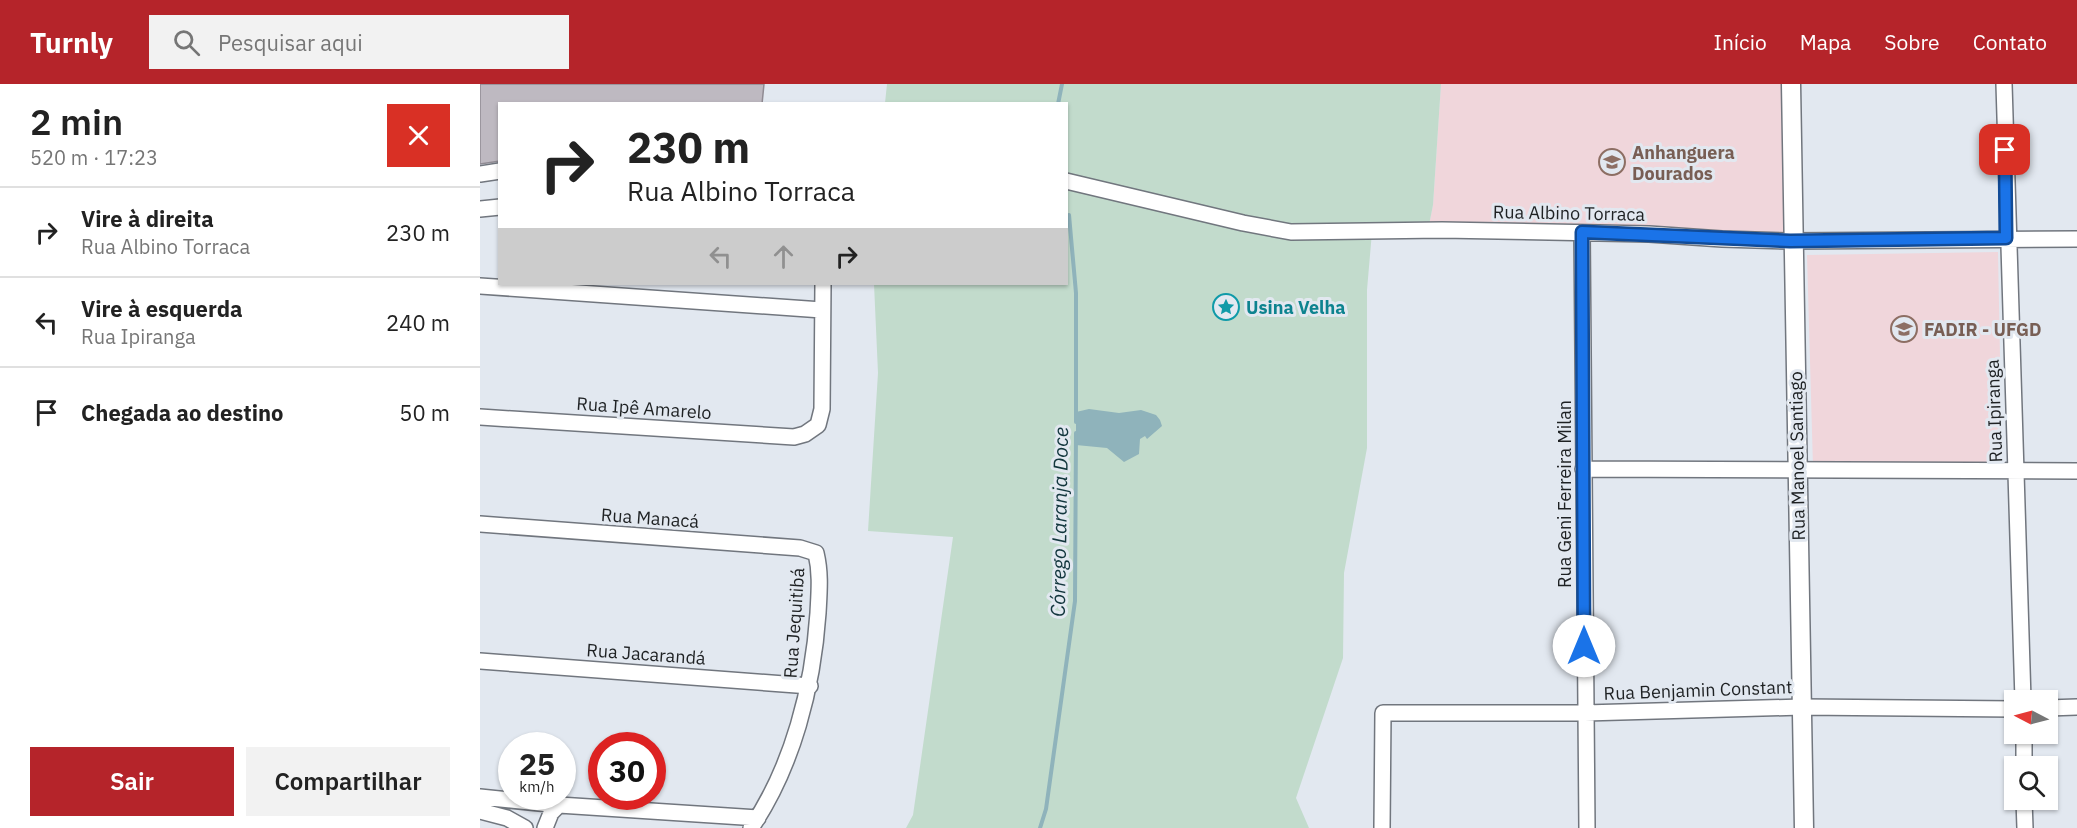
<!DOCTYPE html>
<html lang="pt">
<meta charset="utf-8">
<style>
:root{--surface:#fff;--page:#f2f2f2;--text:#222;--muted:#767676;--line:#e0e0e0;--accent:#b5242a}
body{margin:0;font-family:"IBM Plex Sans",sans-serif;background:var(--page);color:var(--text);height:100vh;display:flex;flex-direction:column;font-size:22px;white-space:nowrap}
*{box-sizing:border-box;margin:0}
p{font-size:20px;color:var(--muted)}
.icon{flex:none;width:33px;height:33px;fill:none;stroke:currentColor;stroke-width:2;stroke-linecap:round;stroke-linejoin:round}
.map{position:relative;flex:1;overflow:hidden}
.side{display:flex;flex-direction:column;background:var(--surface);width:480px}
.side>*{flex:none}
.top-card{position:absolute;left:18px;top:18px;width:570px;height:183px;border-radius:0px;box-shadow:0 2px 4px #0004;background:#fff;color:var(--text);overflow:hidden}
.needle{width:39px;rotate:276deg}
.tools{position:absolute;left:1524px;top:606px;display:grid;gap:12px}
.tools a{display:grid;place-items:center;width:54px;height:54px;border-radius:0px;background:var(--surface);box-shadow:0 2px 4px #0004;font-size:30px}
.speed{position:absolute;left:18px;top:648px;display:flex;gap:12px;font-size:30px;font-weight:700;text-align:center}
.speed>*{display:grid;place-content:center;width:78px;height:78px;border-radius:50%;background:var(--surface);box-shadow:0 2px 4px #0004;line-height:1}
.speed small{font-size:15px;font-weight:400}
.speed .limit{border:9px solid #d22;background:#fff;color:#111}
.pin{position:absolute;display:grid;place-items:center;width:51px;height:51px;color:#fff;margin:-26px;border-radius:12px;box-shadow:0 3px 9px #0006}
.me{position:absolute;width:66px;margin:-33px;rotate:0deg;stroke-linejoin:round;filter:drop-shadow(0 0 4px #0008)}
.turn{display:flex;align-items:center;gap:21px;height:126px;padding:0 30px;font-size:27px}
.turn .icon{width:78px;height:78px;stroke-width:2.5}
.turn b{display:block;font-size:42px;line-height:51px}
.lanes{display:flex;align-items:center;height:57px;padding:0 30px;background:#0003;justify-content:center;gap:30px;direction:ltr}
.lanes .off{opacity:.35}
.round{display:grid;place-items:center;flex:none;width:63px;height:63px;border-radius:0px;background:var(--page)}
.summary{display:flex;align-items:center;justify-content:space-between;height:102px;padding:0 30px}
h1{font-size:36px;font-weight:600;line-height:45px}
.button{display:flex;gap:12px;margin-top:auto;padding:12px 30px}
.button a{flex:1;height:69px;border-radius:0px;background:var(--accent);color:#fff;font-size:24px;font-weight:600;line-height:69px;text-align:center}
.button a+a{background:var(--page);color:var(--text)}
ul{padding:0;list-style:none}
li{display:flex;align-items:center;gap:18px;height:90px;padding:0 30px;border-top:2px solid var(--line)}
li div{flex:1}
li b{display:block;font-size:22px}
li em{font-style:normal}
header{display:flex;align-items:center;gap:36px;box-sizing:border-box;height:84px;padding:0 30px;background:var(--accent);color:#fff}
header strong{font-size:28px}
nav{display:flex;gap:33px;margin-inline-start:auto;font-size:21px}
.search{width:420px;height:54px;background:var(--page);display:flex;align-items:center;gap:15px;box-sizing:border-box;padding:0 21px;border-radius:0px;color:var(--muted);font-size:22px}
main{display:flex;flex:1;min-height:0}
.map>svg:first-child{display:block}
.education{fill:#f0d6db}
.green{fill:#c2dbcc}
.water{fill:#8fb3bb}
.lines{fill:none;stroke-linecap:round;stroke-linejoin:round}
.stream{stroke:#8fb3bb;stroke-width:4}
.building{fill:#beb9c1;stroke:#908b93;stroke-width:1.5}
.minor-casing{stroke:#71767e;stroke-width:18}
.tertiary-casing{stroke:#71767e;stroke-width:21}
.minor{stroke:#fff;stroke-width:15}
.tertiary{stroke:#fff;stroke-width:18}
.route-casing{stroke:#114b97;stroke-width:15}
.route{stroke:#1a73e8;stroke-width:10}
.labels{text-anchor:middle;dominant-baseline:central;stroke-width:6;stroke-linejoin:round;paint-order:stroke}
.education-label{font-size:18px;font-weight:bold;fill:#785e54;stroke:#e2e8f0;text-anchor:start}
.street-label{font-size:18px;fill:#1e2123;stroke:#e2e8f0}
.culture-label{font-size:18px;font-weight:bold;fill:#0d838f;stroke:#e2e8f0;text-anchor:start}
.water-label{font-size:20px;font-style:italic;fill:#12363d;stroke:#e2e8f0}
</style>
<header>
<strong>Turnly</strong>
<div class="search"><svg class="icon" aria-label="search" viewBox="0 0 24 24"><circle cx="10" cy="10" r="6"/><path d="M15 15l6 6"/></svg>Pesquisar aqui</div>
<nav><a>Início</a><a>Mapa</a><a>Sobre</a><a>Contato</a></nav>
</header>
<main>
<section class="side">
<div class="summary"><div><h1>2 min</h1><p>520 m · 17:23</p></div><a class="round" style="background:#d93025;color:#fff"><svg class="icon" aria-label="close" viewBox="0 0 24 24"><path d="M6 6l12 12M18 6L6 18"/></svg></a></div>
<ul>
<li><svg class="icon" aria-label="right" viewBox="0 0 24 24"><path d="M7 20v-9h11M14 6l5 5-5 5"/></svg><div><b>Vire à direita</b><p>Rua Albino Torraca</p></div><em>230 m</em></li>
<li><svg class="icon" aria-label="left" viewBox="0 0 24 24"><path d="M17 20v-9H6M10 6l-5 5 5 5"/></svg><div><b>Vire à esquerda</b><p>Rua Ipiranga</p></div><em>240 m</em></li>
<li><svg class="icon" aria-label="arrive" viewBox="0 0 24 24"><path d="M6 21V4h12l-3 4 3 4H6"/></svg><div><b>Chegada ao destino</b></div><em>50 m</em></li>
</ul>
<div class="button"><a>Sair</a><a>Compartilhar</a></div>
</section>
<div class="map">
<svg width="1597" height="744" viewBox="0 0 1597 744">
<rect width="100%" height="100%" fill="#e2e8f0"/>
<path class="education" d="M961 0H1307L1310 157 948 146 953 121Z
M1518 168 1522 378 1333 383 1327 171Z"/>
<path class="green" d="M407 0H961L953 121 948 146 892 148 887 206V364L864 489 863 574 816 714 829 744H426L433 731 473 453 388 447 398 289 394 200H586V20L405 19Z"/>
<path class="water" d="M609 325 639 329 661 326 676 331 680 336 682 342 667 355 665 352 660 355 659 370 644 378 627 364 596 361V328Z"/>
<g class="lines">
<path class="stream" d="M578 20 582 0
M589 131 596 209V338
M560 744 566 725 595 517 596 349"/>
</g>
<path class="building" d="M0 0H284L282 20H20V77L0 80Z"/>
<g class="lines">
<defs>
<path id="minor" d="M1524 0 1543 616
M0 90 20 87
M586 97 763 139 811 148 962 146 1169 150 1242 155 1310 157 1597 155
M0 125 20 123
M1102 149 1107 744
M0 202 342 226
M0 333 314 353 325 350 338 341 342 325 343 200
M1103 385 1597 387
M0 440 320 464 336 469C341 490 339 509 338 529 333 603 313 682 271 744
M0 577 330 602
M1568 624 1597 623
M1544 650V682
M0 713 79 721 278 734
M1544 716 1545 744
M0 727 27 734 45 744
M65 744 71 729 79 721
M902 744 903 629H1105L1322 623 1534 625"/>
<path id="tertiary" d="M1311 0 1324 744"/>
</defs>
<use href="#minor" class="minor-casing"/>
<use href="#tertiary" class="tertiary-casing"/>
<use href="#minor" class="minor"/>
<use href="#tertiary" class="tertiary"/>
</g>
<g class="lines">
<defs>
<path id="route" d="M1104 562 1102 148 1310 157 1526 154 1525 66"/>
</defs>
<use href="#route" class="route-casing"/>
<use href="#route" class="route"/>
</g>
<defs>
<symbol id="university-ring" viewBox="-11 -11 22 22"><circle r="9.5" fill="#e2e8f0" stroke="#8d6e63" stroke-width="1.5"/><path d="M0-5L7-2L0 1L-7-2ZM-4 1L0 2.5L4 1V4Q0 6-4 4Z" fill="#8d6e63"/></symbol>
<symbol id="sight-ring" viewBox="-11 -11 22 22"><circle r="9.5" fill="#e2e8f0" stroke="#0f9aa8" stroke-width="1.5"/><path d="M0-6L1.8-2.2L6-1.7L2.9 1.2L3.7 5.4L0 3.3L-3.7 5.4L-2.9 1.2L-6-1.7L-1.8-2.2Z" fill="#0f9aa8"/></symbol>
</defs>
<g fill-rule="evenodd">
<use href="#university-ring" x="1117" y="63" width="30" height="30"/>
<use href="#sight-ring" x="731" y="208" width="30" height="30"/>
<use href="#university-ring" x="1409" y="230" width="30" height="30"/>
</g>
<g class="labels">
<g class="education-label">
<text x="1152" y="68">Anhanguera<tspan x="1152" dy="21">Dourados</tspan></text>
<text x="1444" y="245">FADIR - UFGD</text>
</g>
<g class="street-label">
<text transform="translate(1089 129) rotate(1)">Rua Albino Torraca</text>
<text transform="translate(164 324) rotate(4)">Rua Ipê Amarelo</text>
<text transform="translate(1514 327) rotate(-92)">Rua Ipiranga</text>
<text transform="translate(1317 372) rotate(-91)">Rua Manoel Santiago</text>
<text transform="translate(1084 410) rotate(-90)">Rua Geni Ferreira Milan</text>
<text transform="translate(170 434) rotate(4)">Rua Manacá</text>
<text transform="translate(314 539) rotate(-86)">Rua Jequitibá</text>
<text transform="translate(166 570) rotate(4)">Rua Jacarandá</text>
<text transform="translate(1218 606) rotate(-2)">Rua Benjamin Constant</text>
</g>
<g class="culture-label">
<text x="766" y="223">Usina Velha</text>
</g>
<g class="water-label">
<text transform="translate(579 438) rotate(-89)">Córrego Laranja Doce</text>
</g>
</g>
</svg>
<div class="tools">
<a><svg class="needle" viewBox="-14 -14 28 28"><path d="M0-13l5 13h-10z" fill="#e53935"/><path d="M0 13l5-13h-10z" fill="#767676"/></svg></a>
<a><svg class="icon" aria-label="search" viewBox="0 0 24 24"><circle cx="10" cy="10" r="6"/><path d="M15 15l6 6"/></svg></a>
</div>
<div class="speed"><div>25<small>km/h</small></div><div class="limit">30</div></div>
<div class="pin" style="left:1525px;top:66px;background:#d93025"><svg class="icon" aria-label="arrive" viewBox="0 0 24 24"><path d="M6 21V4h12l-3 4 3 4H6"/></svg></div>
<svg class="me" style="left:1104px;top:562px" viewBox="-20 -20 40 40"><circle r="19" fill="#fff"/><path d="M0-13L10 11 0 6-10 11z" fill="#1a73e8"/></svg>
<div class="top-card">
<div class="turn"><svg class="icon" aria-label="right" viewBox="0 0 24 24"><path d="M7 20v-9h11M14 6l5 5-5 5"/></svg><div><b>230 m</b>Rua Albino Torraca</div></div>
<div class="lanes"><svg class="icon off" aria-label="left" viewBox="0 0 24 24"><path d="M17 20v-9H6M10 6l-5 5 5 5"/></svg><svg class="icon off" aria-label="ahead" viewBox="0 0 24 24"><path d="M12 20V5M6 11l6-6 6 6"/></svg><svg class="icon" aria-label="right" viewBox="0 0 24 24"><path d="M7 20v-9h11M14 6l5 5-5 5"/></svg></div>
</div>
</div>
</main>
